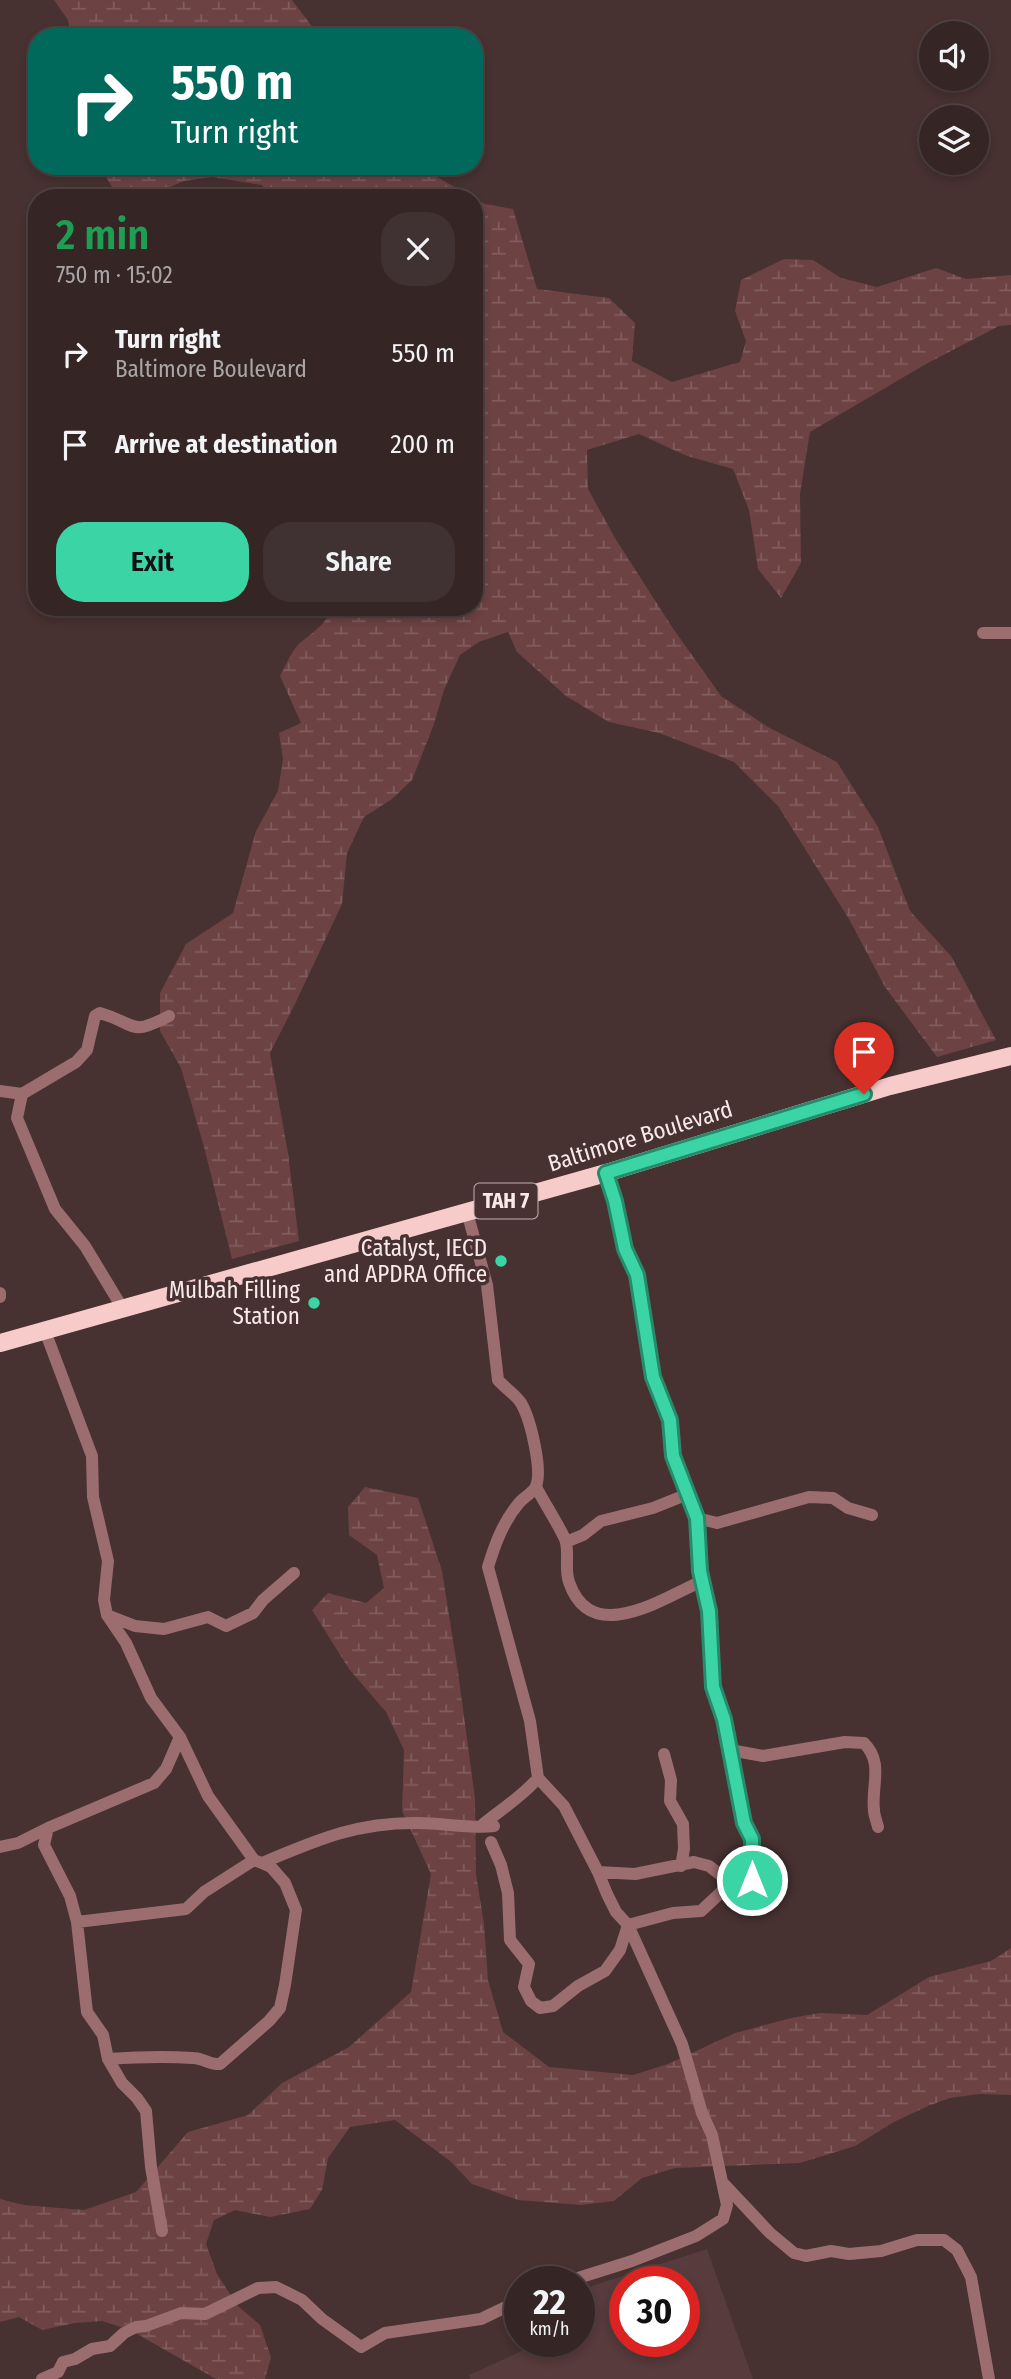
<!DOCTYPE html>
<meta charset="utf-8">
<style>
:root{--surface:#352525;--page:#403132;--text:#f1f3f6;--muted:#aaa5a7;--line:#4f4242;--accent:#3ad4a5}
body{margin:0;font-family:"Fira Sans Condensed",sans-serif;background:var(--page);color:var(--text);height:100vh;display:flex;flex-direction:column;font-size:26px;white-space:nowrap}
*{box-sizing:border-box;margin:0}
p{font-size:23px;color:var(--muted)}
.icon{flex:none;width:38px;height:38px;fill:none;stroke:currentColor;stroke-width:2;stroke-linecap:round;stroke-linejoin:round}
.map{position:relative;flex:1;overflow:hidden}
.panel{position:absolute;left:28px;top:189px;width:455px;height:427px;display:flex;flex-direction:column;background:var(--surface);border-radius:28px;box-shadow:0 4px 10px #0003,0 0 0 2px var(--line)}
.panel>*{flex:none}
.banner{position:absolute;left:28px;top:28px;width:455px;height:147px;border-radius:28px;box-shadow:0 4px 10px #0003,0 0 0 2px var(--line);background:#00695c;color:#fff;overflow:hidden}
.tools{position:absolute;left:919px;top:21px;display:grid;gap:14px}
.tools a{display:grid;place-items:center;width:70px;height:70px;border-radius:50%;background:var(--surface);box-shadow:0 4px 10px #0003,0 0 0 2px var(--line);font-size:35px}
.speed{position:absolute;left:504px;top:2266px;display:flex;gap:14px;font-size:35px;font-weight:700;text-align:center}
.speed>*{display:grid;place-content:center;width:91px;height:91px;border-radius:50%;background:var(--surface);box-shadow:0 4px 10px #0003,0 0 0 2px var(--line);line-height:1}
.speed small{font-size:18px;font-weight:400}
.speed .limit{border:10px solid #d22;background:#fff;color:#111}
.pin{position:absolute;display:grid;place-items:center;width:60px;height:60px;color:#fff;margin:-72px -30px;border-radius:50% 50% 50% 0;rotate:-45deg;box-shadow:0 0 7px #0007}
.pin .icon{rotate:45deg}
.me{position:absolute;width:77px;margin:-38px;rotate:0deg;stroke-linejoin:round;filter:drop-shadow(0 0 5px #0008)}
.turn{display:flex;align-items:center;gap:24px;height:147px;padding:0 28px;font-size:32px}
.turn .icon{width:91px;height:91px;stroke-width:2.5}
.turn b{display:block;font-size:49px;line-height:60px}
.round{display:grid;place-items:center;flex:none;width:74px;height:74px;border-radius:28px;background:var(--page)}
.overview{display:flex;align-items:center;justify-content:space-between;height:119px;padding:0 28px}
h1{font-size:42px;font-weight:600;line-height:52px;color:#1e9e55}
.primary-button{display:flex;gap:14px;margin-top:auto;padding:14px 28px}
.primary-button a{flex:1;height:80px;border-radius:28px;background:var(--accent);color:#111;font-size:28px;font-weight:600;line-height:80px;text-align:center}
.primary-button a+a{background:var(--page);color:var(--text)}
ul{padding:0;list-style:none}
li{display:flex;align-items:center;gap:21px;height:91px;padding:0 28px}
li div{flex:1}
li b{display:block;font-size:26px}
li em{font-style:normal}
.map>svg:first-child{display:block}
.built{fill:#583b3c;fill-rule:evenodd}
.wetland{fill:url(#wetland-marsh)}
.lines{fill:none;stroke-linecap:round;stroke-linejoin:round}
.minor{stroke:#9b6d6e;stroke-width:12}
.highway{stroke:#f8cbcb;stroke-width:18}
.route-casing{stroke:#268a6b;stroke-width:18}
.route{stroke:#3ad4a5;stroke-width:12}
.poi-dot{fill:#3ad4a5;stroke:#473131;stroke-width:2.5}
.labels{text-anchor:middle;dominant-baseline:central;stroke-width:7;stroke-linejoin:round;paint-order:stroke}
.shield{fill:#473131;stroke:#c4b2b2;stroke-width:2}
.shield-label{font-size:21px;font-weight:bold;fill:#f9eaea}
.street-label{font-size:23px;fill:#f9eaea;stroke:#473131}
.poi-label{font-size:23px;fill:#f9eaea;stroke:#473131;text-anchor:end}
</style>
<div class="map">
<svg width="1011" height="2379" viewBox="0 0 1011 2379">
<defs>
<pattern id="wetland-marsh" width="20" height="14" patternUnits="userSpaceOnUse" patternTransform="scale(1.75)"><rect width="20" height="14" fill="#6c4243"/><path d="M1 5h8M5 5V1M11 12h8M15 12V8" fill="none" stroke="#825d5e"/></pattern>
</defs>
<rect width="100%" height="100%" fill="#473131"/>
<path class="built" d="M707 2249 753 2379H470L469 2375 542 2342H579V2290ZM625 2282H684V2342H625Z"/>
<path class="wetland" d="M54 0H292L320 37H71L68 20Z
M99 166H423L428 172 474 198H272L262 185 212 177 184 181 144 198 114 190Z
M474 198 485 204 513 209 537 289 609 298 635 323 632 361 672 382 740 362 746 341 735 311 741 280 784 259 813 260 841 278 877 287 936 268 966 279 1011 275V325L999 326 926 364 810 432 800 494 801 563 781 598 758 569 749 510 733 469 687 456 639 434 587 450 588 489 615 538 672 627 721 696 768 727 837 762 878 827 910 911 951 956 996 1040 937 1057 885 987 849 919 778 806 734 762 659 733 609 722 566 696 517 652 508 632 479 642 460 655 444 690 434 724 412 780 392 799 364 817 347 853 342 904 294 1006 270 1053 288 1153 299 1241 232 1259 204 1147 181 1068 160 1031V993L186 944 233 913 256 831 278 791 283 759 279 733 301 723 280 676C285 667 290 654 297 646 309 634 328 625 331 607H474Z
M365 1487 418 1498 442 1571 458 1672 475 1798 476 1874 484 1924 488 1980 503 2032 549 2067 633 2075 668 2064 735 2033 791 2018 820 2013 867 2015 929 1977 991 1961 1011 1948V2095L979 2094 950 2098 928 2106 894 2122 855 2146 800 2163 675 2168 642 2178 614 2201 581 2205 518 2200 472 2184 450 2161 395 2120 350 2127 328 2158 322 2190 310 2209 270 2217 235 2210 214 2220 206 2244 217 2274 238 2306 260 2325 271 2357 265 2379H216L130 2330 102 2321 75 2323 42 2330 19 2317 0 2322V2199L24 2205 84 2210 136 2192 188 2132 248 2115 282 2083 349 2047 411 1992 431 1874 402 1811 404 1750 386 1712 349 1669 312 1610 328 1593 366 1603 384 1588 377 1555 349 1535 348 1507Z"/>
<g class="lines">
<path class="minor" d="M983 633H1011
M0 1091 22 1094 76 1062 87 1050 95 1016 100 1013C138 1024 129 1037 169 1016
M22 1094 17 1118 55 1209 85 1246 123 1309
M467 1212 487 1285 498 1380C505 1388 516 1395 521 1403 530 1418 544 1473 535 1488 531 1494 523 1498 519 1503 503 1522 495 1544 488 1567L530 1721 538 1778 564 1806 598 1872 607 1894 616 1912 628 1925 620 1950 605 1971 578 1986 553 2006 540 2008 531 2001 524 1987 529 1964 510 1940 508 1893 501 1865 491 1842
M0 1293V1297
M45 1331 92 1456 93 1497 108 1561 104 1600 107 1615 126 1643 151 1698 180 1737 208 1796 254 1860 262 1863C317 1840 357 1822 418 1823 443 1823 471 1829 494 1826
M536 1487C545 1504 557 1522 565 1539 570 1553 564 1568 569 1582 591 1647 662 1599 702 1581
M697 1518 717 1523 809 1497 833 1498 848 1508 872 1515
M566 1542 583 1535 601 1521 653 1508 688 1494
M107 1615 135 1626 164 1629 208 1617 226 1626 253 1613 263 1600 294 1573
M730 1750 763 1756 845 1742 864 1743C884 1763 871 1786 874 1810 874 1816 877 1822 878 1827
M664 1754 671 1780 670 1801 683 1824 684 1849 681 1866
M481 1826C500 1810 522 1797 538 1778
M0 1847 18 1843 48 1828
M598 1872 635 1874 694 1862 709 1866 731 1883
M77 1922 186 1909 204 1892 254 1860
M108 2059C137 2057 164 2056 193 2058 203 2058 210 2065 220 2064L269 2021 280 2008 285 1985 296 1910 285 1883 271 1867 262 1863
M724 2184 770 2233 794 2253 806 2256 831 2251 849 2254 881 2251 917 2240H944L957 2250 971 2277 989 2379
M162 2231 151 2167 146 2111 137 2098 122 2083 108 2059 103 2035 87 2012 77 1922 70 1896 44 1845 48 1828 154 1783 166 1769 180 1737
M555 2282 578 2278 632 2261 696 2236 723 2219 727 2205 712 2135 702 2113 682 2044 628 1925 673 1913 701 1911 731 1883 752 1880V1839L744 1823 724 1719 713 1687 709 1610 700 1571 697 1518 673 1456 670 1420 653 1377 637 1274 625 1249 616 1201 606 1173
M42 2379 58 2372 63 2362 75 2359 92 2349 110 2346 124 2333 136 2327 146 2326 181 2313 205 2314 258 2288 276 2287 302 2300 322 2319 361 2347 385 2333 481 2319 506 2307 520 2297"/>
<path class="highway" d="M0 1343 606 1173 890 1086 1011 1056"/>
</g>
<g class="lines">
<defs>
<path id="route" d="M752 1880V1839L744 1823 724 1719 713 1687 709 1611 700 1571 697 1518 673 1456 670 1420 653 1377 637 1275 625 1249 615 1201 606 1173 864 1094"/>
</defs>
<use href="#route" class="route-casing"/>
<use href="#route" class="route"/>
</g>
<g class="poi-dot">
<circle cx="501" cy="1261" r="7"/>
<circle cx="314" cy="1303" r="7"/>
</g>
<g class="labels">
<rect class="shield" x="474.5" y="1183.5" width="63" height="35" rx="5"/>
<g class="shield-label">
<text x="506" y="1201">TAH 7</text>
</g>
<g class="street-label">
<text transform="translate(640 1136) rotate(-17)">Baltimore Boulevard</text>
</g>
<g class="poi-label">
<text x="487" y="1248">Catalyst, IECD<tspan x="487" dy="26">and APDRA Office</tspan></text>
<text x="300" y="1290">Mulbah Filling<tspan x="300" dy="26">Station</tspan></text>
</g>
</g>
</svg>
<div class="tools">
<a><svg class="icon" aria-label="sound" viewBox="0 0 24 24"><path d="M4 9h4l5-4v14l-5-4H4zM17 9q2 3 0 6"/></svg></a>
<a><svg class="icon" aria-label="layers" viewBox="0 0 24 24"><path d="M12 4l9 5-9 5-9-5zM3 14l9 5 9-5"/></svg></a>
</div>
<div class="speed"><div>22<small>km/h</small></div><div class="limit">30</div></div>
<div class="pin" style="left:864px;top:1094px;background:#d93025"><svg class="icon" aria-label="arrive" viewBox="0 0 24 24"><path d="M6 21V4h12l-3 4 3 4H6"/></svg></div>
<svg class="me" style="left:752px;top:1880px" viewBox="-20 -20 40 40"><circle r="17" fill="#3ad4a5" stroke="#fff" stroke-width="3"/><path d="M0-11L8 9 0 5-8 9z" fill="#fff"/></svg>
<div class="banner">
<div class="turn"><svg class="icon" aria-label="right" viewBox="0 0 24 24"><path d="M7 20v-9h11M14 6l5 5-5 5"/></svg><div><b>550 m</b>Turn right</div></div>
</div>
<section class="panel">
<div class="overview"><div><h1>2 min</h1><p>750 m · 15:02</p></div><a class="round"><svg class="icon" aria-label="close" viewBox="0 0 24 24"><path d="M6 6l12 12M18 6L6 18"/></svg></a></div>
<ul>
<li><svg class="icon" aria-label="right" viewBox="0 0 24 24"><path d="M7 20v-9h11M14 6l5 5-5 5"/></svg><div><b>Turn right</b><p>Baltimore Boulevard</p></div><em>550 m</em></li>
<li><svg class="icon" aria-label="arrive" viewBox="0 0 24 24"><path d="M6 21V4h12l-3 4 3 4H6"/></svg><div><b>Arrive at destination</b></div><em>200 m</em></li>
</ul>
<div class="primary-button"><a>Exit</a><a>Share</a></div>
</section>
</div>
